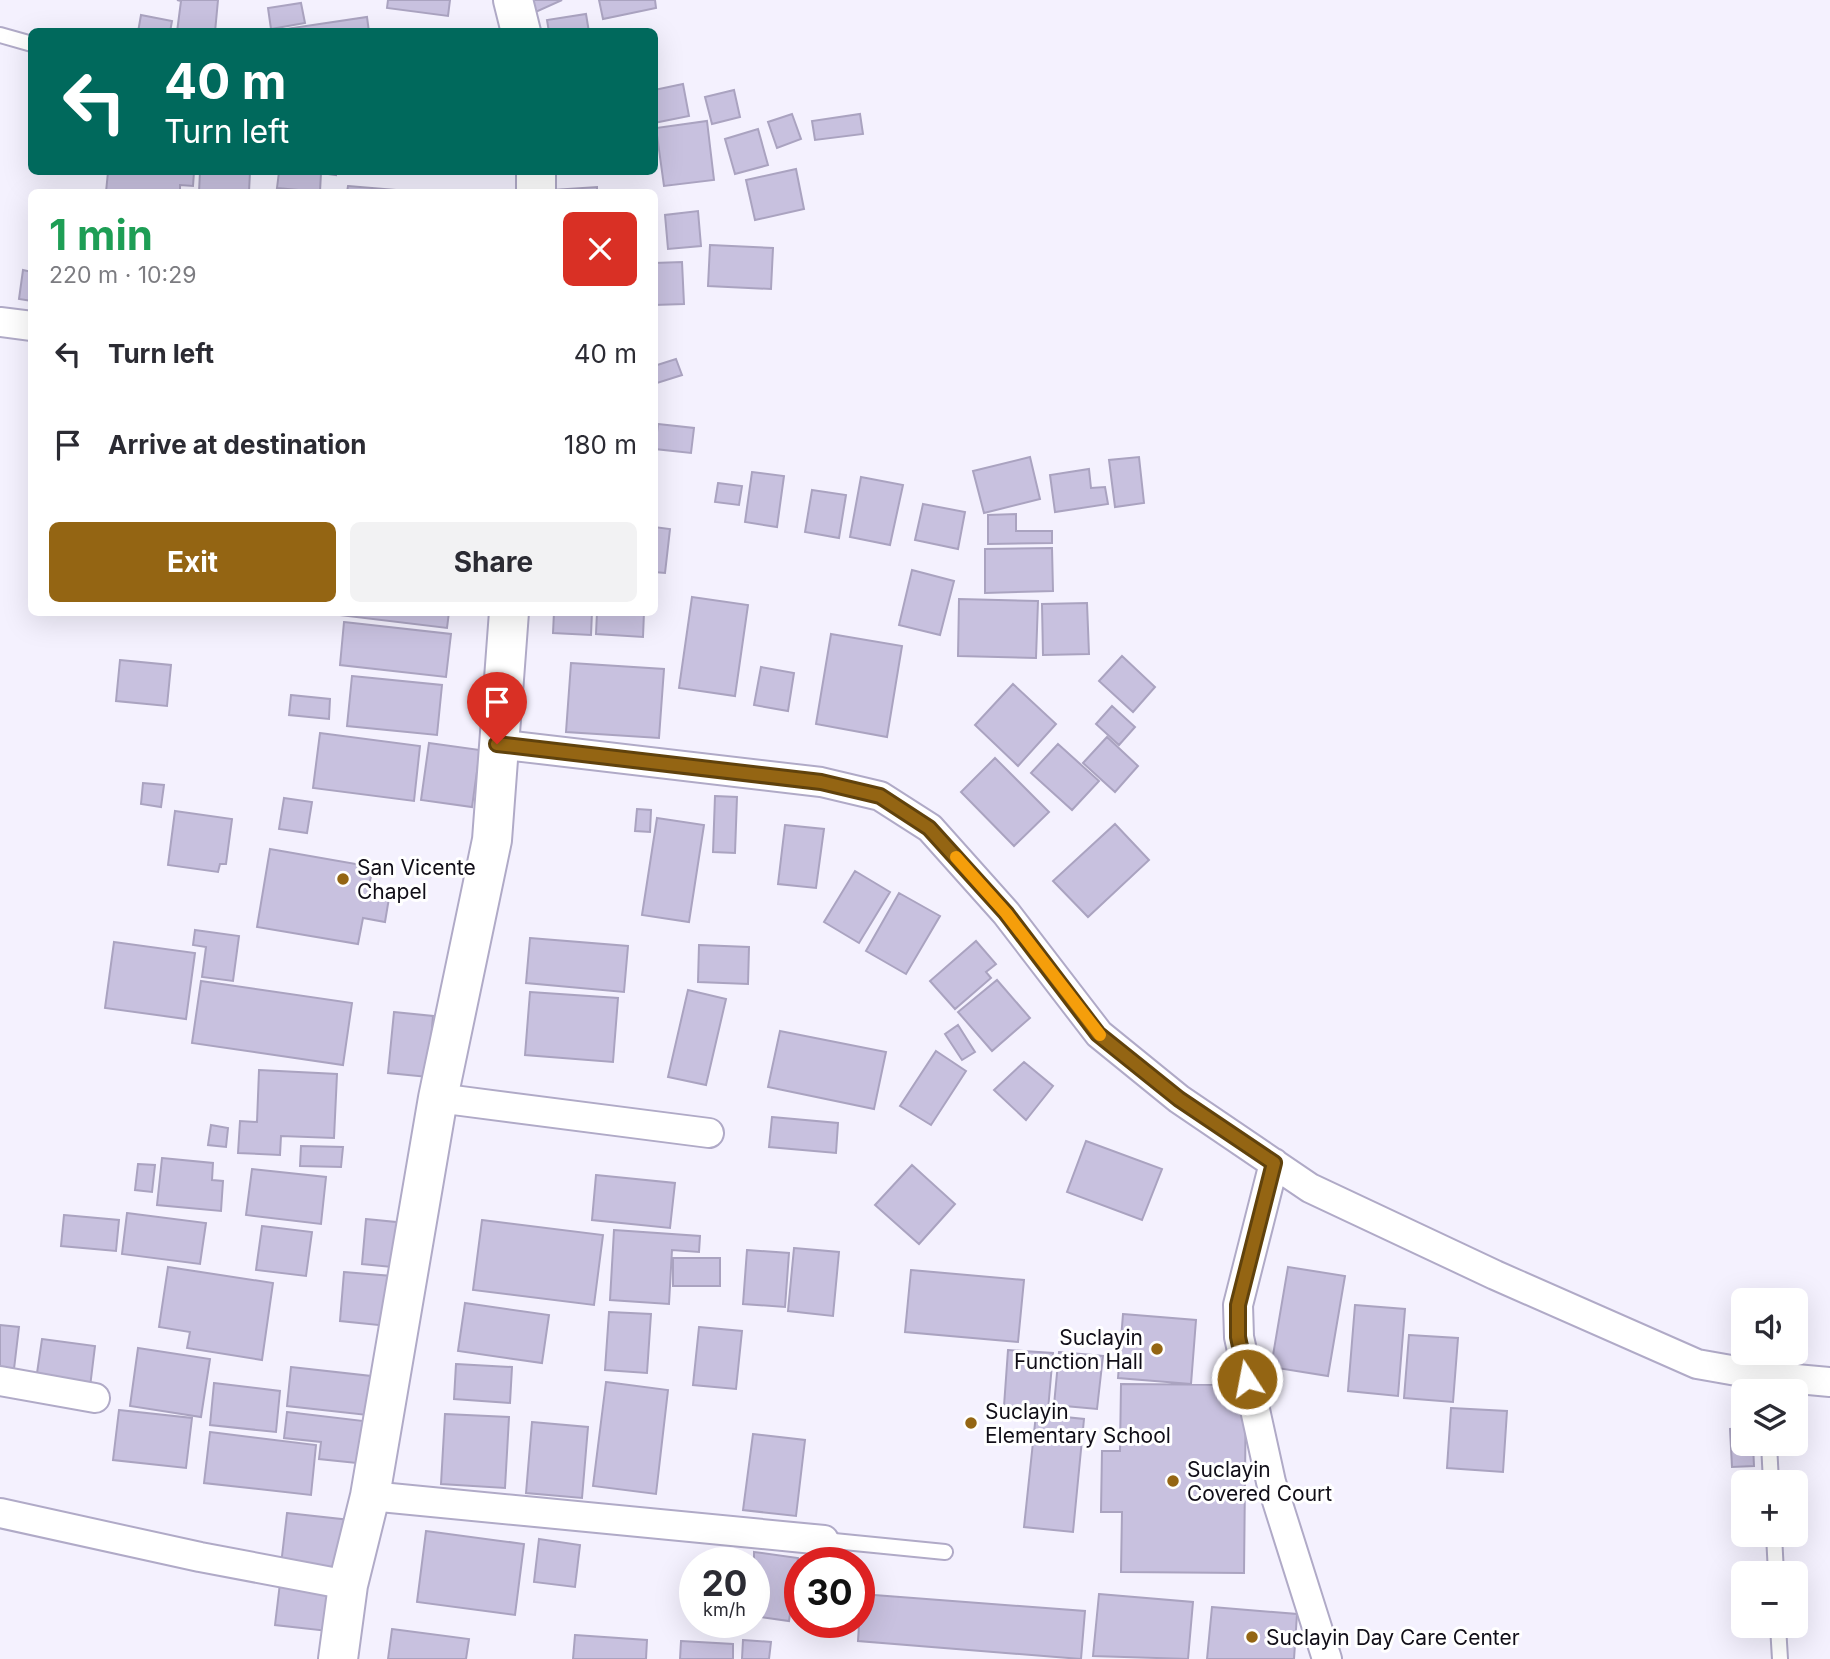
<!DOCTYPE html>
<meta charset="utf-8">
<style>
:root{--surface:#fff;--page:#f2f2f3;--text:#2b2b33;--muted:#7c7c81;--accent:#946513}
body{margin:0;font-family:Inter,sans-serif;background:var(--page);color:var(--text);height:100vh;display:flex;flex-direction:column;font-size:26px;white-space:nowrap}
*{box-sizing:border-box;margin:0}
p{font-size:23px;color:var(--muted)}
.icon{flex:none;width:38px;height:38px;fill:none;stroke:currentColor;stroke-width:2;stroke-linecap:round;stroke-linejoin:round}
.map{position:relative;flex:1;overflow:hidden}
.sheet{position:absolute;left:28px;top:189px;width:630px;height:427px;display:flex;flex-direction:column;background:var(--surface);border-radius:10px;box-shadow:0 7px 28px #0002}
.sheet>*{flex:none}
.top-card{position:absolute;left:28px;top:28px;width:630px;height:147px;border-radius:10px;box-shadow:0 7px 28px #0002;background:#00695c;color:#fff;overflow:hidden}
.fabs{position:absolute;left:1731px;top:1288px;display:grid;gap:14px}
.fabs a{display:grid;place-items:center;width:77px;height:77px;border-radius:10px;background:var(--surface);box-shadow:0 7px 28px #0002;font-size:35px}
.speed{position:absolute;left:679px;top:1547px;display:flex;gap:14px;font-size:35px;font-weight:700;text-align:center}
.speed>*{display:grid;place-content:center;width:91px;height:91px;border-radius:50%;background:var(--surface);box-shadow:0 7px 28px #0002;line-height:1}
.speed small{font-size:18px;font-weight:400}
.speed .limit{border:10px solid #d22;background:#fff;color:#111}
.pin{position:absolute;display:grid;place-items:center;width:60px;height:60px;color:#fff;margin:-72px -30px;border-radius:50% 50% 50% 0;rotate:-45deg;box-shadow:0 0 7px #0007}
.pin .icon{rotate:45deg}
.me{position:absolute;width:77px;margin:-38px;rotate:349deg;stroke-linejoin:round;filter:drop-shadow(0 0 5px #0008)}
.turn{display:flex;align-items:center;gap:24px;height:147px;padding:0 21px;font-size:32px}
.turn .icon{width:91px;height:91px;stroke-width:2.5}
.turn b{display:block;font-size:49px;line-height:60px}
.round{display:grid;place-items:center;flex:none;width:74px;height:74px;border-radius:10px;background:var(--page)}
.overview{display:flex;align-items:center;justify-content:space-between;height:119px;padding:0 21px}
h1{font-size:42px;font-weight:700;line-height:52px;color:#1e9e55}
.action{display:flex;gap:14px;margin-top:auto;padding:14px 21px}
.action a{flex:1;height:80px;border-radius:10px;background:var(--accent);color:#fff;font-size:28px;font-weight:700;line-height:80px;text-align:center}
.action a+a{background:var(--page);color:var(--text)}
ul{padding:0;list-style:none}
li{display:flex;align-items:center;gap:21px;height:91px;padding:0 21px}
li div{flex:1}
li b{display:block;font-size:26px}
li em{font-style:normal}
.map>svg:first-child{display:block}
.building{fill:#c8c1df;stroke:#aaa3c0;stroke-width:2}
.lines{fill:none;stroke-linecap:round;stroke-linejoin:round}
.lane-casing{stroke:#b0aac7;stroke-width:18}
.street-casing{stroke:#b0aac7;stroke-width:32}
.secondary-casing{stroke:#b0aac7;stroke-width:42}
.lane{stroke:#fff;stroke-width:14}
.street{stroke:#fff;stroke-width:28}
.secondary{stroke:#fff;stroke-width:38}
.route-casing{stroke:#60420c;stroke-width:18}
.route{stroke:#946513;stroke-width:12}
.slow{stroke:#f59e0b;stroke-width:12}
.poi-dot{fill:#946513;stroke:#fff;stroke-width:2.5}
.labels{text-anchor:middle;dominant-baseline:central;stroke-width:6;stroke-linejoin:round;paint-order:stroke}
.poi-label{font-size:21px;fill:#110e18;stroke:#fff;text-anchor:start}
</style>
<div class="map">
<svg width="1830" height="1659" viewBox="0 0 1830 1659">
<rect width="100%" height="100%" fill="#f4f1fe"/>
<path class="building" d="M177 0H218L215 32H177L181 1Z
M388 0H450L448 16 387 8Z
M522 0H562L529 15Z
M599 0H655L656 8 603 19Z
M301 3 305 23 271 29 268 8Z
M586 14 589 32H549L547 20Z
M141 15 172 21 170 32H138Z
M367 17 369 32H272V31Z
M683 84 689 116 654 123V90Z
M734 90 740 117 712 124 705 97Z
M792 114 801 139 777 148 768 122Z
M860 114 863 134 815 140 812 121Z
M707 121 714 180 664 186 656 128Z
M758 129 768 165 735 174 725 139Z
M796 169 804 209 755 220 746 180Z
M108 172H194L193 186 180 185V192H106Z
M200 172H250L249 192H199Z
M279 172H336V175L321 173 320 192 277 188Z
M348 186 420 192H347Z
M597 187V192H553V190Z
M698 211 701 246 668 249 665 215Z
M710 245 773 248 771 289 708 286Z
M682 262 684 304 654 305V263Z
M23 270 32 272V301L19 299Z
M676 359 682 375 654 384V366Z
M658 424 694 428 691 453 655 449Z
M1030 457 1040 499 984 513 973 471Z
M1139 457 1144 503 1115 507 1109 460Z
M1089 469 1091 488 1105 487 1108 504 1055 512 1050 475Z
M752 472 784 476 777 527 745 522Z
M861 477 903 485 890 545 850 537Z
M718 483 742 486 739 505 715 502Z
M812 490 846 495 839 538 805 532Z
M923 504 965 512 958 549 915 540Z
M1016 514V531H1052V543L988 544V515Z
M654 527 670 529 665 573 654 572Z
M1052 548 1053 591 985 593V549Z
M912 570 954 581 940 635 899 625Z
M692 597 748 605 735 696 679 688Z
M959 599 1038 601 1036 658 958 656Z
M1087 603 1089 654 1043 655 1042 604Z
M315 612H449L447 628Z
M554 612H592L591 635 553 633Z
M597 612H644L643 637 596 634Z
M344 622 451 634 446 677 340 665Z
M831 634 902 646 887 737 816 724Z
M1122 656 1155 687 1133 712 1099 681Z
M120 660 171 665 167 706 116 701Z
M571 663 664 669 659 738 566 732Z
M761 667 794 673 788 711 754 705Z
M352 676 442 685 437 735 347 726Z
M1013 684 1056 724 1018 766 975 725Z
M291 695 330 699 329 719 289 715Z
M1112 706 1135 727 1119 745 1096 724Z
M320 733 420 746 414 801 313 788Z
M1107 737 1138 766 1115 792 1083 763Z
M429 743 480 750 472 807 421 800Z
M1058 744 1099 781 1072 810 1031 773Z
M995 758 1049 812 1014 846 961 792Z
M143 783 164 785 161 807 141 804Z
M715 796 737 797 735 853 713 852Z
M284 798 312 802 307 833 279 829Z
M637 809 651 810 650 832 635 831Z
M175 811 232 819 226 864H220L218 872 168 865Z
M657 818 704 825 689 922 642 915Z
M1115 824 1149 860 1088 917 1053 881Z
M785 825 824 829 816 888 778 884Z
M270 849 373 867 367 895 389 898 385 922 363 918 358 944 257 927Z
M855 871 890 892 859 943 824 922Z
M899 893 940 916 906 974 866 951Z
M195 930 239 936 233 981 202 977 206 947 193 945Z
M530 938 628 946 624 992 526 983Z
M976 941 996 964 986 972 991 978 955 1009 930 981Z
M114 942 195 953 186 1019 105 1008Z
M699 945 749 947 748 984 698 982Z
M997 980 1030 1018 992 1051 958 1012Z
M201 981 352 1003 343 1065 192 1043Z
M688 990 726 999 706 1085 668 1077Z
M530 992 618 998 613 1062 525 1055Z
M394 1012 433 1016 428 1077 388 1073Z
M958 1025 975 1052 962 1060 945 1034Z
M780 1031 886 1052 874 1109 768 1087Z
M936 1051 966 1071 931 1125 900 1106Z
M1024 1062 1053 1086 1026 1120 994 1090Z
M259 1070 337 1074 334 1138 281 1136 280 1155 238 1153 240 1121 257 1122Z
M772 1117 838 1123 836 1153 769 1147Z
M211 1125 228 1128 226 1147 208 1145Z
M1086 1141 1162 1169 1142 1220 1067 1192Z
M301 1146 343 1147 341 1167 300 1166Z
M162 1158 213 1163 212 1180 223 1181 221 1211 157 1205Z
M138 1164 155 1165 152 1192 135 1190Z
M912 1165 955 1204 919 1244 875 1205Z
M252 1169 326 1177 321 1224 246 1215Z
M596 1175 675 1183 670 1228 592 1220Z
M127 1213 206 1223 200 1264 122 1254Z
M64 1215 119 1220 116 1251 61 1246Z
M366 1219 406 1223 402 1268 362 1264Z
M482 1220 603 1235 594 1305 473 1290Z
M262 1226 312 1232 306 1276 256 1270Z
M614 1230 700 1236 699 1252 672 1250 669 1304 610 1300Z
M794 1248 839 1252 833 1316 788 1311Z
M747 1250 789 1253 785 1307 743 1304Z
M673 1258H720V1286H673Z
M168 1267 273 1283 262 1360 187 1348 190 1332 159 1327Z
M1288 1267 1345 1276 1328 1376 1271 1367Z
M911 1270 1024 1280 1018 1342 905 1332Z
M344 1272 392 1276 388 1326 340 1321Z
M465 1303 549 1315 542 1363 458 1351Z
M1355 1305 1405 1309 1398 1396 1348 1391Z
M609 1312 651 1314 647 1373 605 1370Z
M1123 1314 1196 1320 1191 1384 1118 1378Z
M0 1325 19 1327 14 1369 0 1368Z
M699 1327 742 1331 736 1389 693 1385Z
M1409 1335 1458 1338 1453 1402 1404 1398Z
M42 1339 95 1346 90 1387 36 1380Z
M138 1348 210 1359 201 1417 130 1406Z
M1008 1350 1053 1353 1048 1410 1004 1406Z
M1059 1352 1103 1356 1097 1409 1054 1405Z
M456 1364 512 1367 510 1403 454 1399Z
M291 1367 380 1377 376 1416 287 1406Z
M606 1382 668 1390 656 1494 593 1486Z
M214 1383 280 1391 276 1432 210 1425Z
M1121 1384 1246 1385 1244 1573 1121 1572 1122 1512H1101L1102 1451H1120Z
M1451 1408 1507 1411 1503 1472 1447 1468Z
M119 1410 192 1418 186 1468 113 1460Z
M287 1412 372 1422 366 1464 319 1459 321 1442 284 1438Z
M445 1414 509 1417 505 1488 441 1484Z
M1036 1414 1084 1419 1073 1532 1024 1527Z
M532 1422 588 1427 582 1498 526 1493Z
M1743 1428V1444H1753L1754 1466 1732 1467 1730 1429Z
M210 1432 316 1445 311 1495 204 1483Z
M753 1434 805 1440 796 1516 743 1510Z
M287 1513 350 1520 345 1573 281 1565Z
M426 1531 524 1544 515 1615 417 1602Z
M539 1539 580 1545 575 1587 534 1582Z
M754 1552 798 1558 789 1621 754 1616Z
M280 1583 333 1589 328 1631 275 1625Z
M861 1594 1085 1611 1081 1659 858 1641Z
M1099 1594 1193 1602 1188 1659 1093 1656Z
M1212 1607 1297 1614 1294 1659H1207Z
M392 1629 469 1639 466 1659H388Z
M575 1635 647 1640 646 1659H573Z
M743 1640 771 1642 769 1659H742Z
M681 1641 733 1644V1659H680Z"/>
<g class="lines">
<defs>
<path id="lane" d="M0 35 32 44
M1769 1444 1771 1482
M1774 1535 1776 1573
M824 1540 945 1552
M1778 1626 1780 1659"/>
<path id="street" d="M0 322 32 326
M497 744 821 782 880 796 930 828 1006 913 1099 1034 1179 1099 1310 1188 1495 1275 1697 1364 1765 1376 1830 1382
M438 1098 709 1133
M1274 1163 1238 1305 1239 1337 1271 1482 1327 1659
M0 1381 95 1398
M370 1496 824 1540
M0 1513 200 1557 348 1585"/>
<path id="secondary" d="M513 0 521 32
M536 192V172
M338 1659 348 1585 370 1496 438 1098 492 840 509 612"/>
</defs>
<use href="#lane" class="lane-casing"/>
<use href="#street" class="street-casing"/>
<use href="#secondary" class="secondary-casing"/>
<use href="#lane" class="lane"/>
<use href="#street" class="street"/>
<use href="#secondary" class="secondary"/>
</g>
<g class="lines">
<defs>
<path id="route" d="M497 744 821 782 880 796 929 828 1006 913 1098 1034 1179 1099 1274 1163 1238 1305V1337L1247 1379"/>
</defs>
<use href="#route" class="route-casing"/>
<use href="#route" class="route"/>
<path class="slow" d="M956 857 1006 913 1100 1035"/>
</g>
<g class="poi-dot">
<circle cx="343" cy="879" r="7"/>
<circle cx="1157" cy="1349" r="7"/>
<circle cx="971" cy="1423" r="7"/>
<circle cx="1173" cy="1481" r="7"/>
<circle cx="1252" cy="1637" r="7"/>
</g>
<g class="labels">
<g class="poi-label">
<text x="357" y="867">San Vicente<tspan x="357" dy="24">Chapel</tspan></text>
<text x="1143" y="1337" text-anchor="end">Suclayin<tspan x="1143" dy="24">Function Hall</tspan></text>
<text x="985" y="1411">Suclayin<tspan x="985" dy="24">Elementary School</tspan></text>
<text x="1187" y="1469">Suclayin<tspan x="1187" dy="24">Covered Court</tspan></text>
<text x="1266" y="1637">Suclayin Day Care Center</text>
</g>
</g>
</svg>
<div class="fabs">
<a><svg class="icon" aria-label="sound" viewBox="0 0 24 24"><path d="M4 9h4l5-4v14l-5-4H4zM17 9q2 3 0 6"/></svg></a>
<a><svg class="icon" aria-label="layers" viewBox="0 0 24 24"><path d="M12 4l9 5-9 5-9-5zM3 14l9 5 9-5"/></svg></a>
<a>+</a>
<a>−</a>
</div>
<div class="speed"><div>20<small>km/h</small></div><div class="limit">30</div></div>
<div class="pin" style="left:497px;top:744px;background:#d93025"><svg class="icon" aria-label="arrive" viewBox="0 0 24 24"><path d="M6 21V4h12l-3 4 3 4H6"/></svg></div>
<svg class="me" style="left:1247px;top:1379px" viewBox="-20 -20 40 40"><circle r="17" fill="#946513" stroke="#fff" stroke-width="3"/><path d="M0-11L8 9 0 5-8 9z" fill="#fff"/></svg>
<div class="top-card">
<div class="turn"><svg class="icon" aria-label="left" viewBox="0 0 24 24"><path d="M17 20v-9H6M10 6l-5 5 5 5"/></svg><div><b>40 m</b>Turn left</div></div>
</div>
<section class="sheet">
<div class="overview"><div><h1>1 min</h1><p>220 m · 10:29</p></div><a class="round" style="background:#d93025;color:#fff"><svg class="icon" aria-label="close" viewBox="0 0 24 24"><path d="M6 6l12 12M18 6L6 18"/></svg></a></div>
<ul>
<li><svg class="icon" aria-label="left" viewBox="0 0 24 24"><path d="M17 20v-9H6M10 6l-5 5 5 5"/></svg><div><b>Turn left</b></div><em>40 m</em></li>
<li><svg class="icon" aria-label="arrive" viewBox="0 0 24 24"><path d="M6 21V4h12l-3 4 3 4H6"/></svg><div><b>Arrive at destination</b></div><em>180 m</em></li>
</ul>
<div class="action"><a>Exit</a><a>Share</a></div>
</section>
</div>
